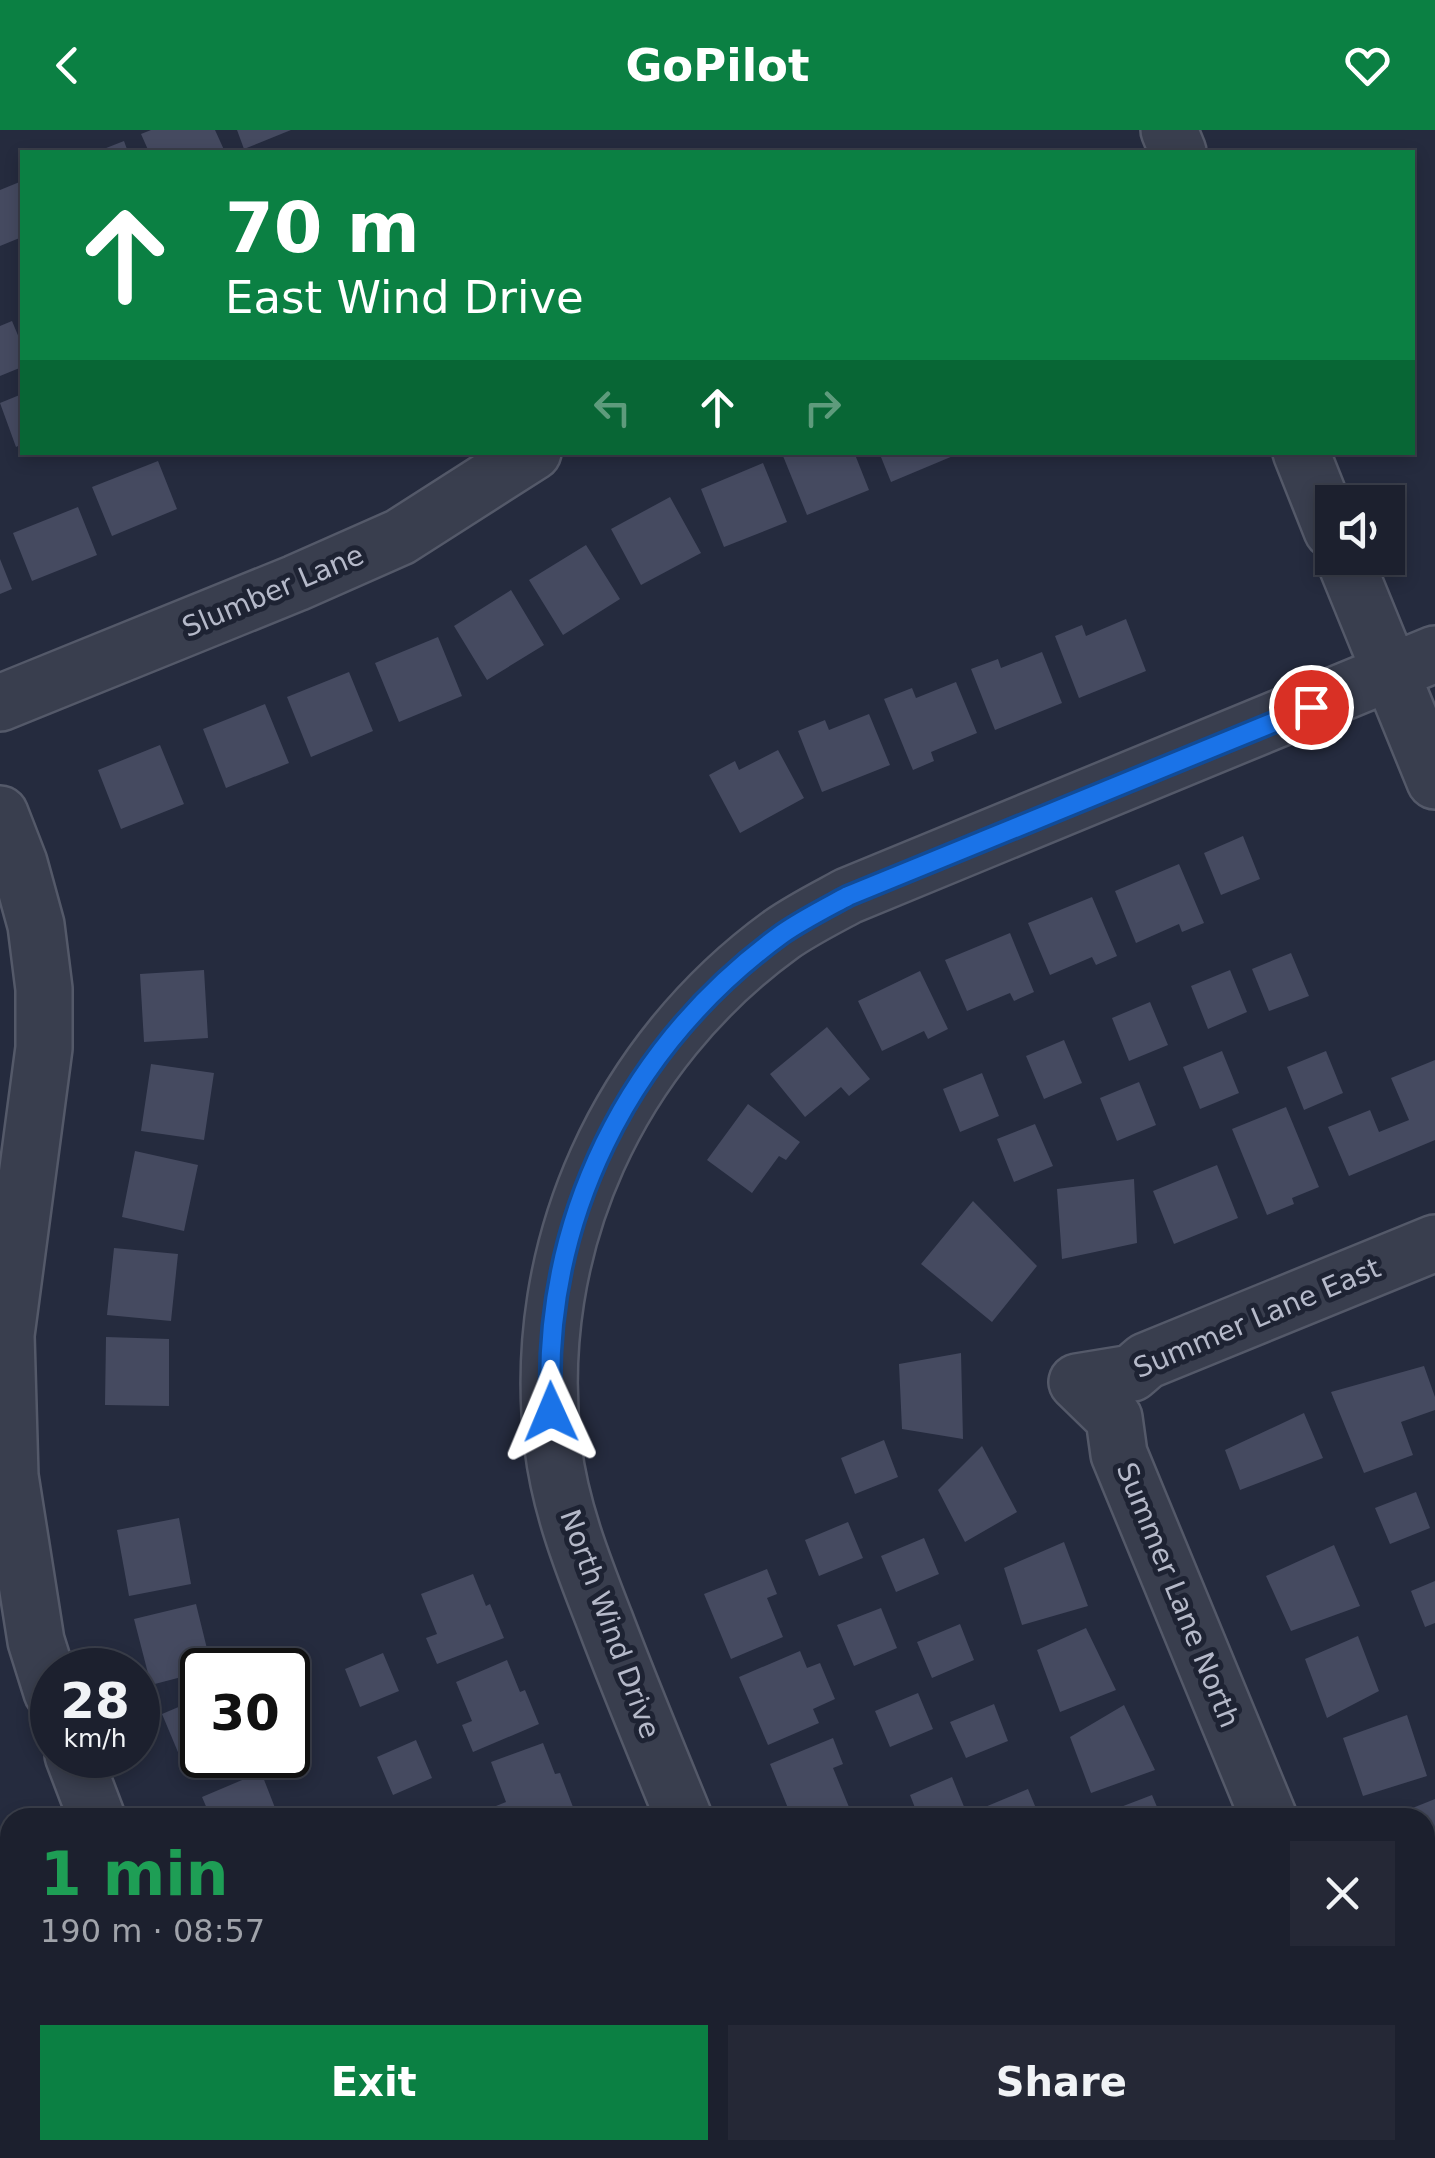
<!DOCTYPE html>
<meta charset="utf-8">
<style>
:root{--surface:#1c202e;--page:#252836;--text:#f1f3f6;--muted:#a0a3aa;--line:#3a3e4a;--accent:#0b8043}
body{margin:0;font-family:"DejaVu Sans",sans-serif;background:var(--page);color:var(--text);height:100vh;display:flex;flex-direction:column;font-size:38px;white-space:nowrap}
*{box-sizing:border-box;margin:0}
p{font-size:32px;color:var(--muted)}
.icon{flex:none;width:55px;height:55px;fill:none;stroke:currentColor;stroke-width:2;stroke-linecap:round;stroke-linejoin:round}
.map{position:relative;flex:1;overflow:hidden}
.details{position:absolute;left:0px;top:1678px;width:1435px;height:352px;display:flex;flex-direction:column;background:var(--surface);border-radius:30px 30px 0 0;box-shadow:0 5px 15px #0003,0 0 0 2px var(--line)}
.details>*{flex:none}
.hud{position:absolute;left:20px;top:20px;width:1395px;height:305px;border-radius:0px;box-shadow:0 5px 15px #0003,0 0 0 2px var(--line);background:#0b8043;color:#fff;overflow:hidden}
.tools{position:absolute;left:1315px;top:355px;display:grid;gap:20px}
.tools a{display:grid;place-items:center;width:90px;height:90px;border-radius:0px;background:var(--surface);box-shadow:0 5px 15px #0003,0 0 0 2px var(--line);font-size:50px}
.speed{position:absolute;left:30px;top:1518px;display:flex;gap:20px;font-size:50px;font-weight:700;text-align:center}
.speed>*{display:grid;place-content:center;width:130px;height:130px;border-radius:50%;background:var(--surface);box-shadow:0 5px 15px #0003,0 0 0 2px var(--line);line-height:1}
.speed small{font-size:25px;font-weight:400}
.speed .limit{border:5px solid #111;border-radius:15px;background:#fff;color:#111}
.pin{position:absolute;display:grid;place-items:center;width:85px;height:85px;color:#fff;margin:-42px;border:5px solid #fff;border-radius:50%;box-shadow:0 2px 10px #0007}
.me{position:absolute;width:110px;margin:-55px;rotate:359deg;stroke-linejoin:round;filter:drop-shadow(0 0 8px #0008)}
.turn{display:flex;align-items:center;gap:35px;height:210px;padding:0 40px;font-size:45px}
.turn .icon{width:130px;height:130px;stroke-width:2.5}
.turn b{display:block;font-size:70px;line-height:85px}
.lanes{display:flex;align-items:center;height:95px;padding:0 40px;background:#0003;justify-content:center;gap:50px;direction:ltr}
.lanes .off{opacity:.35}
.round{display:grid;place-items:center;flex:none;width:105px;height:105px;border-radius:0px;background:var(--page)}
.headline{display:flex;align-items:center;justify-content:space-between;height:170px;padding:0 40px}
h1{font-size:60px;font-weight:800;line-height:75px;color:#1e9e55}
.action{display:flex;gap:20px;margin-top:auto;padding:20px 40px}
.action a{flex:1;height:115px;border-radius:0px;background:var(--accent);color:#fff;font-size:40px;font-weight:800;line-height:115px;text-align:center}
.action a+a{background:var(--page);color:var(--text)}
header{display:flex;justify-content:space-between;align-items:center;height:130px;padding:0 40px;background:var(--accent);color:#fff;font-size:45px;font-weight:800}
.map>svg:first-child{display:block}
.building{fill:#454a60}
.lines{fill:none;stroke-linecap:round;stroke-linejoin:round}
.minor-casing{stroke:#545969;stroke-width:60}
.minor{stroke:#393e4e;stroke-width:55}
.route-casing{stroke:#114b97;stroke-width:25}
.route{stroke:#1a73e8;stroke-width:18}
.labels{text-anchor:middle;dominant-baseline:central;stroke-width:10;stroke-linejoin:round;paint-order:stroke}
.street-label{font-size:28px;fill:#b5b9c9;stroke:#1e2333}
</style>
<header><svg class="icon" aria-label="back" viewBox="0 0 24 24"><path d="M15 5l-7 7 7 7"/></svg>GoPilot<svg class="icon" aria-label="heart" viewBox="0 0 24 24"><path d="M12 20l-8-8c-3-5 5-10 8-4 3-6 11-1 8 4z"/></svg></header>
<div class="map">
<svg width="1435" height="2028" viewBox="0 0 1435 2028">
<rect width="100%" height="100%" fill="#252b3e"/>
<path class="building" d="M151 0H215L225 22H149L141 4Z
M237 0H291L244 19Z
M124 11 128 22H96Z
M22 51V107L0 116V60Z
M12 191 22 215V237L0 246V196Z
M22 264V314L16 317 0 273Z
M790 322H854L869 360 807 385 783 326Z
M879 322H951L953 326 891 352Z
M158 331 177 379 112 406 92 357Z
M763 333 787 392 724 417 701 359Z
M670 367 701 423 641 455 611 399Z
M78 377 97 425 32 451 13 403Z
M586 415 620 469 563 505 529 450Z
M0 429 12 459 0 464Z
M511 460 544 515 487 550 454 496Z
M1126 489 1146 541 1079 568 1055 506 1082 495 1086 506Z
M438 507 462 566 399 592 375 533Z
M1042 522 1062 573 995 600 971 539 998 529 1001 538Z
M349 542 373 601 311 627 287 567Z
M956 552 977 603 931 622 934 631 913 640 884 569 912 558 916 568Z
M265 574 289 633 226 658 203 599Z
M869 584 890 635 822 662 798 601 825 590 829 600Z
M160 615 184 674 121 699 98 640Z
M778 620 804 668 740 703 709 645 735 631 739 640Z
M1243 706 1260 749 1221 765 1204 723Z
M1179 734 1204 793 1182 802 1179 794 1136 813 1115 761Z
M1092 767 1117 826 1096 835 1092 827 1050 845 1028 793Z
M1010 803 1034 862 1014 871 1010 863 967 881 945 830Z
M1291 823 1309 866 1269 881 1252 839Z
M204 840 208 908 144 912 140 844Z
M1230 840 1247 882 1208 899 1191 856Z
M920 841 948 899 928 909 924 901 882 921 858 871Z
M1150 872 1168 915 1129 931 1112 888Z
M827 897 870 949 849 966 841 957 805 987 770 944Z
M1064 910 1082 953 1044 969 1026 926Z
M1222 921 1239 963 1200 979 1183 937Z
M1326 921 1343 963 1304 980 1287 937Z
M1435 930V1010L1349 1046 1328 997 1370 980 1379 1002 1409 990 1391 948Z
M151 934 214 943 204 1010 141 1001Z
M982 943 999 986 960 1002 943 959Z
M1139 952 1156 995 1117 1011 1100 968Z
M748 974 800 1012 786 1030 779 1026 752 1063 707 1030Z
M1286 977 1319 1057 1292 1068 1294 1074 1267 1085 1232 999Z
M1035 994 1053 1036 1014 1052 997 1009Z
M135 1021 198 1035 184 1101 122 1087Z
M1217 1035 1238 1088 1174 1114 1153 1061Z
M1134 1049 1137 1113 1062 1129 1057 1059Z
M973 1071 1037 1136 992 1192 921 1134Z
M114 1118 178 1124 171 1191 107 1185Z
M106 1207 169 1209V1276L105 1275Z
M961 1223 963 1309 902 1299 899 1234Z
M1424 1236 1435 1267V1280L1401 1292 1413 1325 1364 1343 1331 1262Z
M1304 1283 1323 1328 1240 1360 1225 1320Z
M884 1310 898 1347 855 1364 841 1328Z
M982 1316 1017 1382 965 1412 938 1360Z
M1416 1362 1430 1398 1390 1414 1375 1378Z
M179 1388 191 1454 129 1466 117 1400Z
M848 1392 863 1428 819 1446 805 1410Z
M924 1408 939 1444 896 1462 881 1426Z
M1064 1412 1088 1476 1022 1495 1004 1438Z
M1334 1415 1360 1476 1291 1501 1266 1446Z
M767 1439 777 1464 767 1468 783 1507 731 1529 704 1464Z
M473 1444 486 1476 490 1474 504 1508 437 1534 426 1508 437 1504 421 1464Z
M1435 1451V1493L1425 1497 1411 1461Z
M196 1474 212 1539 151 1555 134 1489Z
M881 1478 897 1518 854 1536 837 1495Z
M960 1494 974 1530 932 1548 917 1512Z
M1086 1498 1116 1560 1060 1582 1037 1520Z
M1358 1506 1379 1561 1327 1588 1305 1529Z
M800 1521 807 1538 820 1533 835 1569 813 1579 819 1593 768 1615 739 1547Z
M383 1523 399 1561 360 1577 345 1539Z
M507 1530 520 1562 525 1560 539 1594 473 1622 462 1595 472 1591 456 1552Z
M918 1563 933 1599 890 1617 875 1581Z
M202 1567V1625H240L188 1646 162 1584Z
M994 1574 1008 1611 966 1628 950 1592Z
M1124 1575 1155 1640 1091 1663 1070 1607Z
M1407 1585 1427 1646 1363 1666 1343 1608Z
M833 1608 843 1634 833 1638 849 1677 823 1688H792L770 1634Z
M416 1610 432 1648 393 1665 377 1627Z
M543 1613 555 1644 560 1643 573 1677 546 1688H500L496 1676 506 1672 491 1632Z
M261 1642 279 1688H211L202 1667Z
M952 1647 967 1684 957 1688H919L910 1665Z
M1028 1659 1040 1688H989L985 1677Z
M1152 1665 1160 1684 1169 1681 1171 1688H1092Z
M1435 1669V1738L1425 1742V1688L1390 1687Z
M371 1679 374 1688H350V1687Z
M7 1737 10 1805 0 1809V1740Z
M1435 1775V1831L1430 1834 1425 1822V1780Z
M10 1835V1903L1 1906 0 1883 7 1880 0 1862V1839Z
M10 1980V2022L0 2026V1984Z
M69 2020H127L130 2028H72Z
M345 2020H414L417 2028H348Z
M570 2020H579L582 2028H552Z
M642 2020H689L670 2028H645Z
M1057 2020H1105L1086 2028H1060Z
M1123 2020H1173L1176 2028H1126Z
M1248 2020H1298L1301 2028H1231Z"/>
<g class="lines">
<defs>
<path id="minor" d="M1169 0 1178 22
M1301 322 1332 400
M1344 428 1435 651
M0 573 296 453 400 407 533 322
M0 684 19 733 36 795 44 859V918L6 1205 10 1346 36 1511 52 1562
M1077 1252 1114 1288 1119 1324 1269 1688
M1077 1252 1132 1243 1146 1231 1435 1113
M73 1625 97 1688
M684 1688C657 1622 630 1557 605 1491 583 1435 560 1377 553 1317 529 1117 619 922 782 804 802 790 826 778 848 766L1435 524
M232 2020 235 2028
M819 2020 822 2028
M1403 2020 1406 2028"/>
</defs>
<use href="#minor" class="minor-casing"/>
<use href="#minor" class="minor"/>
</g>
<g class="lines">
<defs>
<path id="route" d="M551 1282C541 1091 627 917 782 804 802 790 826 778 848 766L1311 577"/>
</defs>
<use href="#route" class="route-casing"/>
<use href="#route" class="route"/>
</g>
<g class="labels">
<g class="street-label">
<text transform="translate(273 461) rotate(-23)">Slumber Lane</text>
<text transform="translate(1257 1188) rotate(-23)">Summer Lane East</text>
<text transform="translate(1178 1465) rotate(68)">Summer Lane North</text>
<text transform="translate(610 1494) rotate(70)">North Wind Drive</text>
</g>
</g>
</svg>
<div class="tools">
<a><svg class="icon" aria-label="sound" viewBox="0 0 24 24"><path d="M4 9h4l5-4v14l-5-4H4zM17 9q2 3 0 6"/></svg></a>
</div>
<div class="speed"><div>28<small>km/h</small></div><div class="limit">30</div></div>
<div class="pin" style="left:1311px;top:577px;background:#d93025"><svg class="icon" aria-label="arrive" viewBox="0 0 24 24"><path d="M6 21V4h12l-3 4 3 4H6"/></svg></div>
<svg class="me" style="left:551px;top:1282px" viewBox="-20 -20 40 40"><path d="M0-17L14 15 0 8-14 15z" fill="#1a73e8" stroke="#fff" stroke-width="4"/></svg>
<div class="hud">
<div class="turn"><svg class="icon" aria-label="ahead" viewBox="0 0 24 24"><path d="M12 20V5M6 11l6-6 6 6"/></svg><div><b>70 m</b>East Wind Drive</div></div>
<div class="lanes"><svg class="icon off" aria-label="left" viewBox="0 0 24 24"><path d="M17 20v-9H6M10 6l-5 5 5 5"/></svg><svg class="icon" aria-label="ahead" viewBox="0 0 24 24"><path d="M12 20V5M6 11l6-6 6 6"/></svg><svg class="icon off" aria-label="right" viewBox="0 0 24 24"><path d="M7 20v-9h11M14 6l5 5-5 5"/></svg></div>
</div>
<section class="details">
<div class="headline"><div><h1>1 min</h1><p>190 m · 08:57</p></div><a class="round"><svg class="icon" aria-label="close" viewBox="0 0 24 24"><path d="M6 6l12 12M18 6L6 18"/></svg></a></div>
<div class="action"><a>Exit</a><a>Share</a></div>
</section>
</div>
